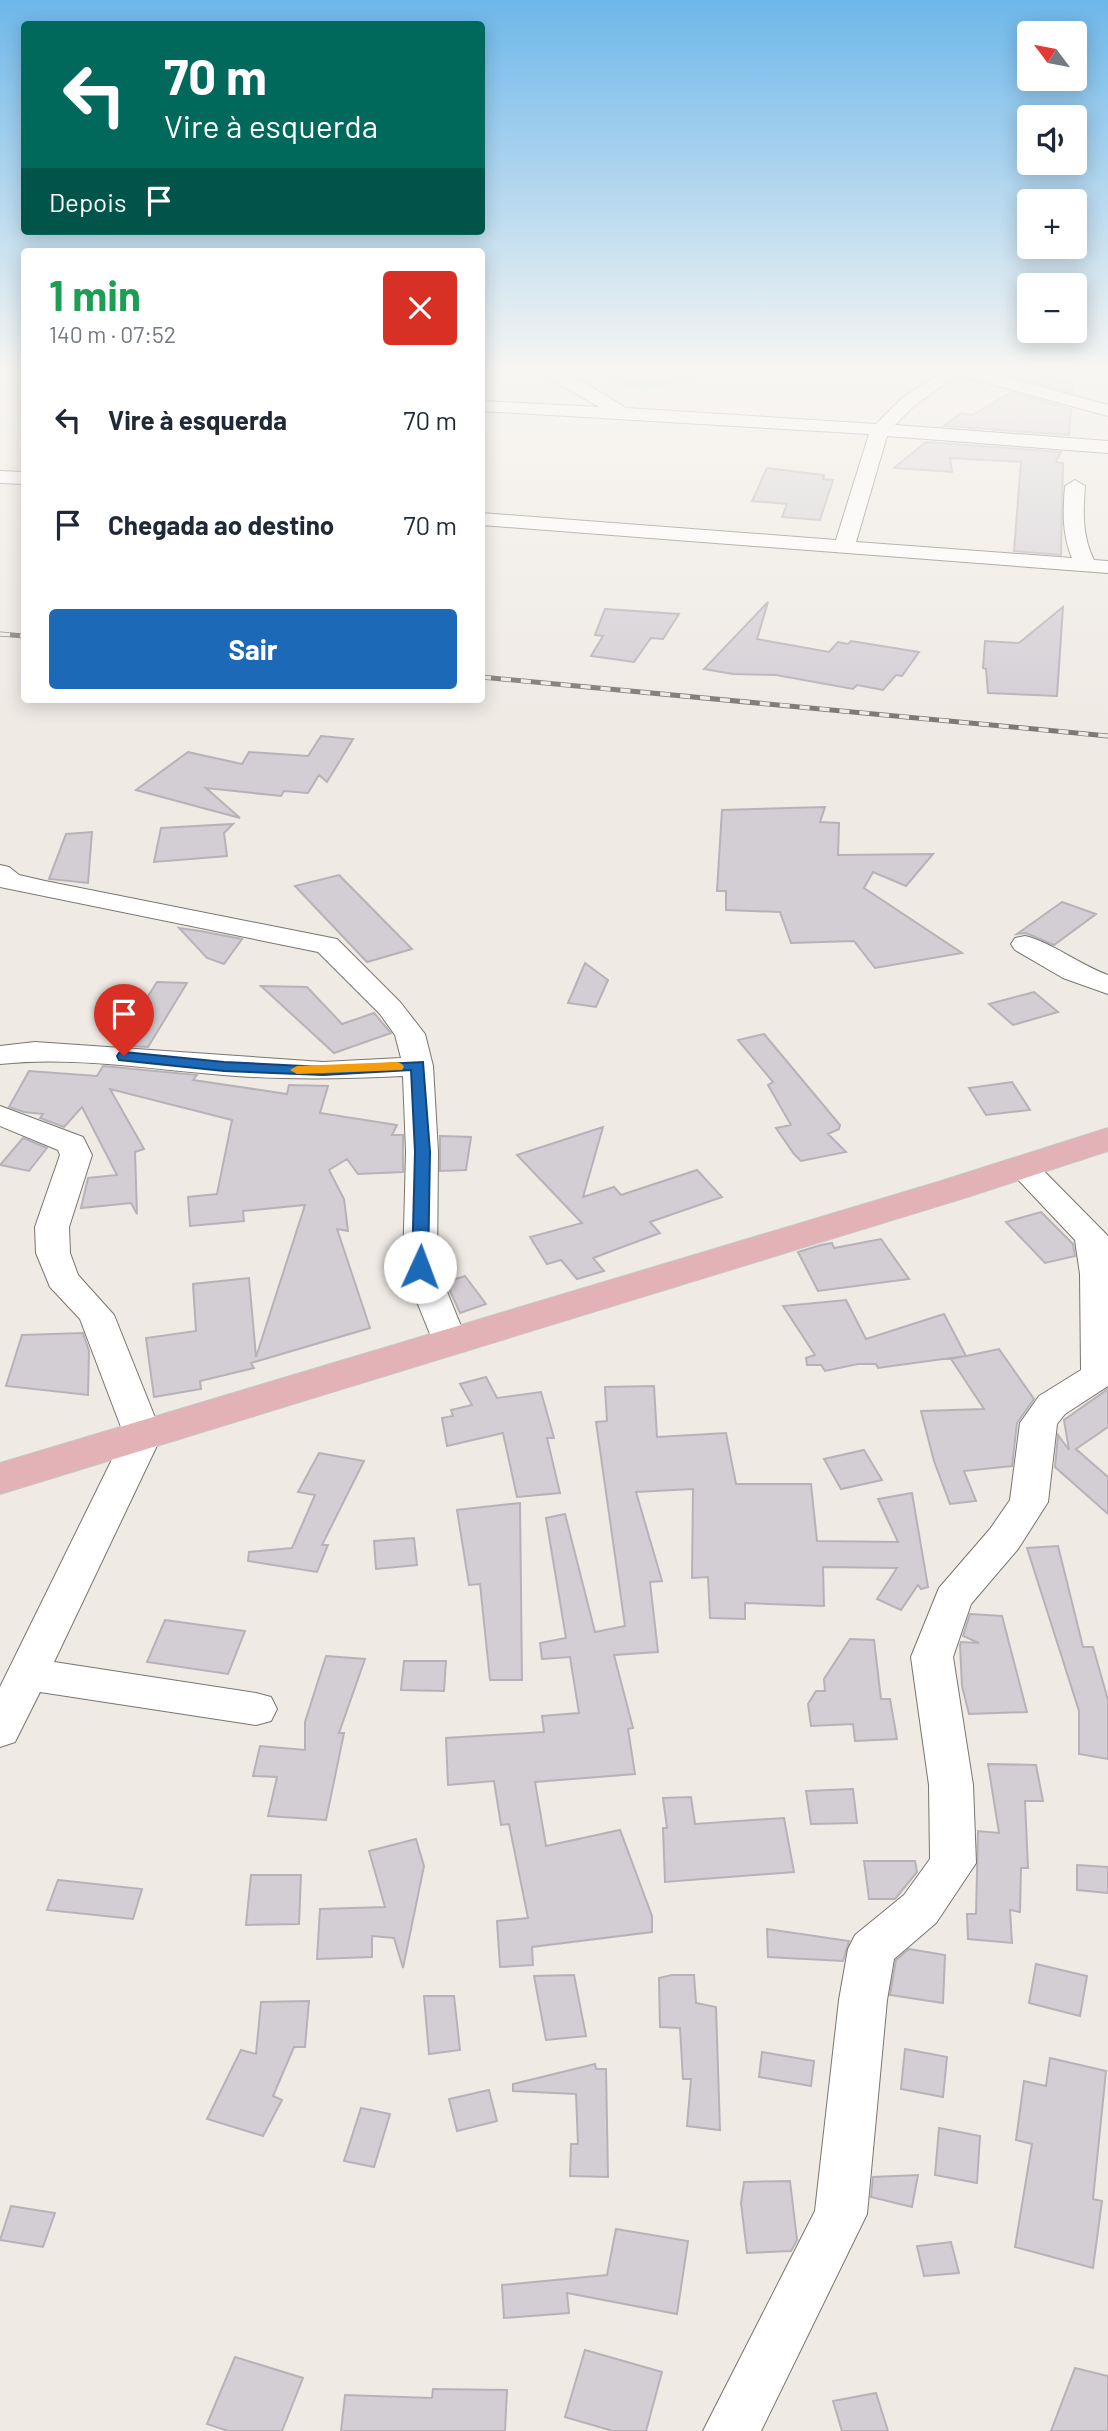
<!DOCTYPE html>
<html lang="pt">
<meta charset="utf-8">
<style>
:root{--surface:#fff;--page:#f6f6f7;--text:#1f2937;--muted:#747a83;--accent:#1c69b8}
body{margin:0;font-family:Barlow,sans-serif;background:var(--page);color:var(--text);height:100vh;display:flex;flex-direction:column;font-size:26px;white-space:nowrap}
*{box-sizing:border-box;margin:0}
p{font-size:23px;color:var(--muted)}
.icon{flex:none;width:38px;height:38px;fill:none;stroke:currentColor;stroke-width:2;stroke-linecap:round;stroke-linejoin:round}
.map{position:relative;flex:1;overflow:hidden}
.drawer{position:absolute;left:21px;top:248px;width:464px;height:455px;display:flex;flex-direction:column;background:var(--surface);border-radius:7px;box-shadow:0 4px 18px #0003}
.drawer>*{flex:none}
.hud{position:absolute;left:21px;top:21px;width:464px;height:214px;border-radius:7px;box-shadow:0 4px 18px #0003;background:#00695c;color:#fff;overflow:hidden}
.needle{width:46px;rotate:302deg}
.buttons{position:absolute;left:1017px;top:21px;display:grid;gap:14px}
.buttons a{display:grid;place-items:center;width:70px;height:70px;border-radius:7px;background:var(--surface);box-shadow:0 4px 18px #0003;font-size:35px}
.pin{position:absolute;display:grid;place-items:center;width:60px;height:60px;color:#fff;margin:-72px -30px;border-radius:50% 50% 50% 0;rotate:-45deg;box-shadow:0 0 7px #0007}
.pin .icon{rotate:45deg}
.me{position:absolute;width:77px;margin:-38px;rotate:2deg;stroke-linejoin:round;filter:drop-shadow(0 0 5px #0008)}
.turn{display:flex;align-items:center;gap:24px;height:147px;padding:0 28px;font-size:32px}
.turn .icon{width:91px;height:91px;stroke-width:2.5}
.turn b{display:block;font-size:49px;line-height:60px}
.then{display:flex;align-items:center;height:66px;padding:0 28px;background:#0003;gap:14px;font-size:26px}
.round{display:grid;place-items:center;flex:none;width:74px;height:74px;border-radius:7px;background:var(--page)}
.overview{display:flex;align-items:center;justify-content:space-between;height:119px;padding:0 28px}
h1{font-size:42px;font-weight:700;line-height:52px;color:#1e9e55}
.button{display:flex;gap:14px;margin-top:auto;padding:14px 28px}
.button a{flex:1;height:80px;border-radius:7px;background:var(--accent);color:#fff;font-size:28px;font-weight:700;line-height:80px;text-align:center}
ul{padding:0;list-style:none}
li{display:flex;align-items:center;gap:21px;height:105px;padding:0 28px}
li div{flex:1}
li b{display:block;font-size:26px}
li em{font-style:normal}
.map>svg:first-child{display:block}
.green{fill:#8fdeb0}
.building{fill:#d3ced4;stroke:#b7b2b8;stroke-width:2}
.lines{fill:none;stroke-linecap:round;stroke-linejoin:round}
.minor-casing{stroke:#79756f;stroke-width:2}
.major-casing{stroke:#c7c7c6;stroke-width:2}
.minor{fill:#fff;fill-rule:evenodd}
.major{fill:#e2b2b6;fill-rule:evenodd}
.rail-casing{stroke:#7d7a76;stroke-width:5}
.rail{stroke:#efeae4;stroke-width:3.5;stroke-dasharray:10;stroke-linecap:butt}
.route{fill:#1c69b8;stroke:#124478;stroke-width:2}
.slow{fill:#f59e0b}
</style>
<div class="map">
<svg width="1108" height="2431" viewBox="0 0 1108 2431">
<rect width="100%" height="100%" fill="#efeae4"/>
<path class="green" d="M601 374H709L642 392Z"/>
<path class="building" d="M1040 376H1052L1072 386V392L1030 381Z
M1011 392 1071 409 1069 435 944 426 961 413 972 415Z
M926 442 1061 452 1056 462 1063 463 1061 555 1014 551 1021 462 950 458 952 472 894 468Z
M767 468 824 475 823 479 833 480 820 520 782 517 787 504 752 501Z
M768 602 757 639 829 652 838 642 848 644 851 641 919 652 902 676 896 675 883 690 857 685 853 689 776 675 733 674 704 669Z
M1063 607 1057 696 988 693 986 669 983 668 985 641 1019 643Z
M605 609 679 614 663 639 651 638 634 662 591 656 603 636 595 635Z
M321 736 353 739 327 782 319 775 308 793 284 791 281 796 206 788 240 818 136 790 188 752 242 764 249 752 308 756Z
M825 807 820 822 839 823 838 855 933 854 906 886 873 872 864 888 962 953 875 968 854 941 791 943 780 912 726 910V891H717L722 810Z
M233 824 224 833 227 856 154 862 161 828Z
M92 832 88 883 49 879 66 834Z
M339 875 412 949 367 962 295 886Z
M1062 902 1096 914 1054 945 1026 933 1017 934Z
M179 928 200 931 242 939 224 964 207 958Z
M585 963 608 980 596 1007 568 1003Z
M157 982 187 983 148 1047 117 1045Z
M261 986 307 987 342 1024 374 1013 391 1033 334 1053Z
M1034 992 1058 1012 1013 1025 989 1004Z
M764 1034 840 1125 839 1129 828 1134 846 1152 801 1161 794 1154 776 1128 791 1125 768 1085 773 1082 738 1040Z
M103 1066 197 1075 193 1080 287 1094 289 1085 328 1086 320 1113 397 1125 392 1135H403V1172L358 1174 347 1159 329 1170 344 1199 348 1231 337 1229 370 1328 251 1363 254 1368 200 1381 201 1389 154 1397 146 1338 196 1331 193 1284 249 1278 256 1357 305 1205 243 1211 244 1221 190 1226 188 1197 217 1194 232 1120 110 1089 144 1149 135 1152 137 1214 131 1203 81 1208 88 1178 117 1175 82 1107 64 1127 40 1118 43 1114 24 1112 9 1107 29 1071 97 1076Z
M1012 1082 1030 1110 986 1115 969 1088Z
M603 1127 583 1197 614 1187 621 1195 697 1170 722 1197 650 1222 660 1233 593 1258 604 1271 577 1279 561 1260 547 1264 530 1237 582 1223 517 1155Z
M440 1136 471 1137 466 1170 440 1171Z
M23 1138 47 1148 29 1171 0 1165Z
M1041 1212 1073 1244 1075 1256 1045 1263 1006 1222Z
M881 1239 909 1279 818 1291 798 1252 821 1245 832 1243 834 1248Z
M465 1276 486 1304 460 1313 446 1282Z
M846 1300 866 1339 944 1314 966 1356 999 1349 1034 1399 1017 1423 1012 1466 964 1471 976 1501 950 1504 934 1461 921 1411 984 1409 951 1359 965 1356 878 1368 876 1364H858L825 1371 821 1365H807L806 1358 815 1355 783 1306Z
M83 1333 89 1351 88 1395 6 1386 22 1335Z
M486 1377 497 1398 541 1392 554 1438H547L560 1493 517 1497 503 1433 447 1446 442 1418 453 1416 451 1410 472 1405 460 1384Z
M654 1386 657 1437 726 1433 736 1484H811L817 1541 898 1542 878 1499 912 1493 928 1587 921 1589 918 1585 901 1610 877 1599 897 1568 823 1567 824 1606 745 1603V1619L710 1618 708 1577 692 1578 693 1489 636 1492 662 1581 650 1582 658 1652 614 1655 633 1728 628 1729 635 1774 535 1782 546 1846 620 1830 652 1916V1932L532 1947 533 1965 500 1967 497 1921 528 1918 509 1824 501 1825 494 1781 448 1785 446 1738 544 1732 542 1716 579 1713 570 1657 542 1659 540 1643 566 1638 546 1518 565 1514 595 1632 625 1626 596 1422 607 1421 605 1387Z
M1108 1389V1427L1076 1449 1108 1477V1514L1055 1467 1058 1435 1069 1450 1064 1420Z
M864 1450 882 1480 841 1489 824 1459Z
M319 1453 364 1461 322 1545H328L317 1572 248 1561 249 1552 292 1548 315 1495 298 1492Z
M520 1503 522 1680H490L480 1584 469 1585 457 1510Z
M414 1538 417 1565 376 1569 374 1541Z
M1058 1546 1083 1647H1093L1108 1700V1759L1079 1754V1711L1027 1548Z
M970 1614 1002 1616 1027 1712 969 1714 962 1686 960 1645 961 1642 979 1643 963 1636Z
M165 1620 245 1631 228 1674 147 1662Z
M850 1639 874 1640 881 1699H890L897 1739 855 1741 853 1724 811 1726 808 1704 816 1691H825L824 1679Z
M326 1656 365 1659 339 1733H344L326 1820 268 1816 277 1777 253 1776 260 1746 305 1750V1722Z
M404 1661H446L444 1691 401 1690Z
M988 1764 1036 1765 1043 1801H1025L1028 1868H1021L1020 1912 1010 1910 1012 1943 968 1939 967 1914H976L978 1831 999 1833Z
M853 1789 857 1823 811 1824 806 1791Z
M691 1797 695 1824 784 1818 794 1872 665 1882 663 1828H667L663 1798Z
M416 1839 424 1866 403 1968 394 1938 372 1936V1957L317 1959 320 1909 385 1907 369 1851Z
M864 1861H915L917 1872 895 1899H869Z
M1077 1865 1108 1867V1893L1077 1890Z
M251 1875H301L299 1924 246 1925Z
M58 1880 142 1889 133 1919 47 1910Z
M767 1929 849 1941 843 1961 768 1957Z
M909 1949 945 1955 943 2003 890 1995 896 1960Z
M1036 1964 1087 1976 1080 2016 1029 2003Z
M574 1975 586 2036 546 2040 534 1976Z
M672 1975H694L696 2003 716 2007 720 2130 687 2126 691 2079H683L680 2028 660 2027 659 1978Z
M424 1996H454L460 2050 429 2054Z
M309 2001 305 2047H294L273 2096 282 2100 263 2136 207 2119 241 2050 256 2054 261 2002Z
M905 2049 947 2057 943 2097 901 2089Z
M762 2052 814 2061 811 2086 759 2077Z
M1050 2058 1106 2071 1093 2199 1102 2201 1093 2268 1015 2247 1032 2144 1016 2140 1024 2081 1046 2086Z
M595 2064 596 2069H606L608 2177 570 2176 571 2144H578L576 2094 513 2091V2084Z
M489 2090 497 2121 457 2131 449 2099Z
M361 2108 390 2114 374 2167 344 2161Z
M939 2128 980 2136 977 2183 935 2175Z
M918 2175 912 2207 871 2197 873 2177Z
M790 2181 797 2240 791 2251 747 2253 741 2203 744 2182Z
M11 2206 55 2213 43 2247 0 2240Z
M616 2229 688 2241 677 2314 567 2293 569 2313 504 2318 502 2285 607 2275Z
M951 2242 959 2273 924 2276 917 2246Z
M585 2350 662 2372 646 2431H613L565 2417Z
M235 2357 303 2378 282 2431H228L207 2424Z
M1075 2368 1108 2376V2431H1051Z
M433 2389 507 2390 505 2431H341L345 2395 432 2398Z
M876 2393 888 2431H842L833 2401Z"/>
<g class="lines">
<defs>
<path id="minor" d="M542 374H566L584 382 626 408 876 424 902 398 939 374H959L914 406 895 425 1108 441V453L887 436 856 542 1072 558C1062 534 1063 511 1065 486L1075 480 1085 486C1083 512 1082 536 1094 560L1108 561V573L481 525V513L836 540 869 434 481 411V401L599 407Z
M966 374H995L1108 405V416L968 378Z
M0 471 24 472V484L0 483Z
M0 865 9 867 19 875 45 881 337 939 400 1002 425 1034 433 1066 438 1152 437 1267 467 1341 462 1349 449 1352 436 1349 403 1267 406 1152 403 1076C343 1079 283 1080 223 1075 148 1069 74 1056 0 1064V1046L35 1042 323 1062 401 1058 395 1035 380 1014 318 952 0 887Z
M1025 936C1051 942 1080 965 1108 975V994L1063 978 1015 950 1011 944 1015 938Z
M0 1106 83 1137 92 1155 69 1227 70 1253 78 1275 114 1315 162 1435 54 1662 256 1693 271 1697 277 1709 271 1721 256 1725 40 1692 15 1742 0 1747V1687L124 1435 80 1319 50 1287 36 1253 35 1227 60 1155 58 1150 0 1126Z
M1023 1158 1034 1161 1108 1236V1386L1065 1414 1057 1424 1048 1502 1018 1549 971 1604 953 1657 973 1785 976 1863 936 1923 894 1959 887 2000 867 2214 761 2431H703L815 2211 839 2000 848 1949 855 1935 904 1895 930 1859 929 1785 911 1657 939 1588 990 1529 1010 1500 1020 1423 1039 1396 1081 1370 1080 1274 1075 1240 1007 1168 1012 1161Z"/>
<path id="major" d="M1108 1128V1151L964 1198 0 1494V1463L938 1182Z"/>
</defs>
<use href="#minor" class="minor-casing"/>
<use href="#major" class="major-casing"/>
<use href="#minor" class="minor"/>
<use href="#major" class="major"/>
<defs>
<path id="rail" d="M0 634 24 636
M481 677 1108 736"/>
</defs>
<use href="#rail" class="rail-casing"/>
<use href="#rail" class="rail"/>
</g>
<linearGradient id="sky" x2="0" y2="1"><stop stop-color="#6db7ea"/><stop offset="0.52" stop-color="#f8f6f3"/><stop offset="1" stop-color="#f8f6f3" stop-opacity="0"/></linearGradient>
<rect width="1108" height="715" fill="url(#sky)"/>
<path class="route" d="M124 1052 224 1062 323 1067 423 1062 430 1152 428 1267 426 1270H414L412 1267 415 1152 411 1070 323 1075 224 1071 119 1060 117 1056 119 1053Z"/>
<path class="slow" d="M397 1062 402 1064 404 1067 402 1070 297 1074 290 1070 297 1066Z"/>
</svg>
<div class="buttons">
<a><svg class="needle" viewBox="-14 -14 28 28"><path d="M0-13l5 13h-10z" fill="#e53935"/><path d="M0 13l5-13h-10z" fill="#747a83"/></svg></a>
<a><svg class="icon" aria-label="sound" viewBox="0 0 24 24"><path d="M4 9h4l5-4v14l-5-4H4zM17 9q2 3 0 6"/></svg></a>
<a>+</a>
<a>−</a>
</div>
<div class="pin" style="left:124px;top:1056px;background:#d93025"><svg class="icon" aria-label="arrive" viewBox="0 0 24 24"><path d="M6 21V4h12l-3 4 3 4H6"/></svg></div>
<svg class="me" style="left:420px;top:1267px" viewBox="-20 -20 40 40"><circle r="19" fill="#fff"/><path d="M0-13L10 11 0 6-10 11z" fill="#1c69b8"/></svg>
<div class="hud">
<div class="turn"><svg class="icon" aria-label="left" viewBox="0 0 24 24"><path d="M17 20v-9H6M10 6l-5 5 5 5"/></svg><div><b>70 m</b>Vire à esquerda</div></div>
<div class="then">Depois<svg class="icon" aria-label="arrive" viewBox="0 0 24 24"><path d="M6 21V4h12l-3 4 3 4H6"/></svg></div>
</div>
<section class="drawer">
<div class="overview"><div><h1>1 min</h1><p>140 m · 07:52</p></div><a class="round" style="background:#d93025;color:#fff"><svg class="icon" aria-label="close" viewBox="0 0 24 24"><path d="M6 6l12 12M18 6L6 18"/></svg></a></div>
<ul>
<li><svg class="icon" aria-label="left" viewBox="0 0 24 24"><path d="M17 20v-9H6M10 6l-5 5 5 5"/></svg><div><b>Vire à esquerda</b></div><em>70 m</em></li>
<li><svg class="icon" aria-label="arrive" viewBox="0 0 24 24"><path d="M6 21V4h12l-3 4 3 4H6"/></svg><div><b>Chegada ao destino</b></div><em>70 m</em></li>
</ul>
<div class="button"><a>Sair</a></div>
</section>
</div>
